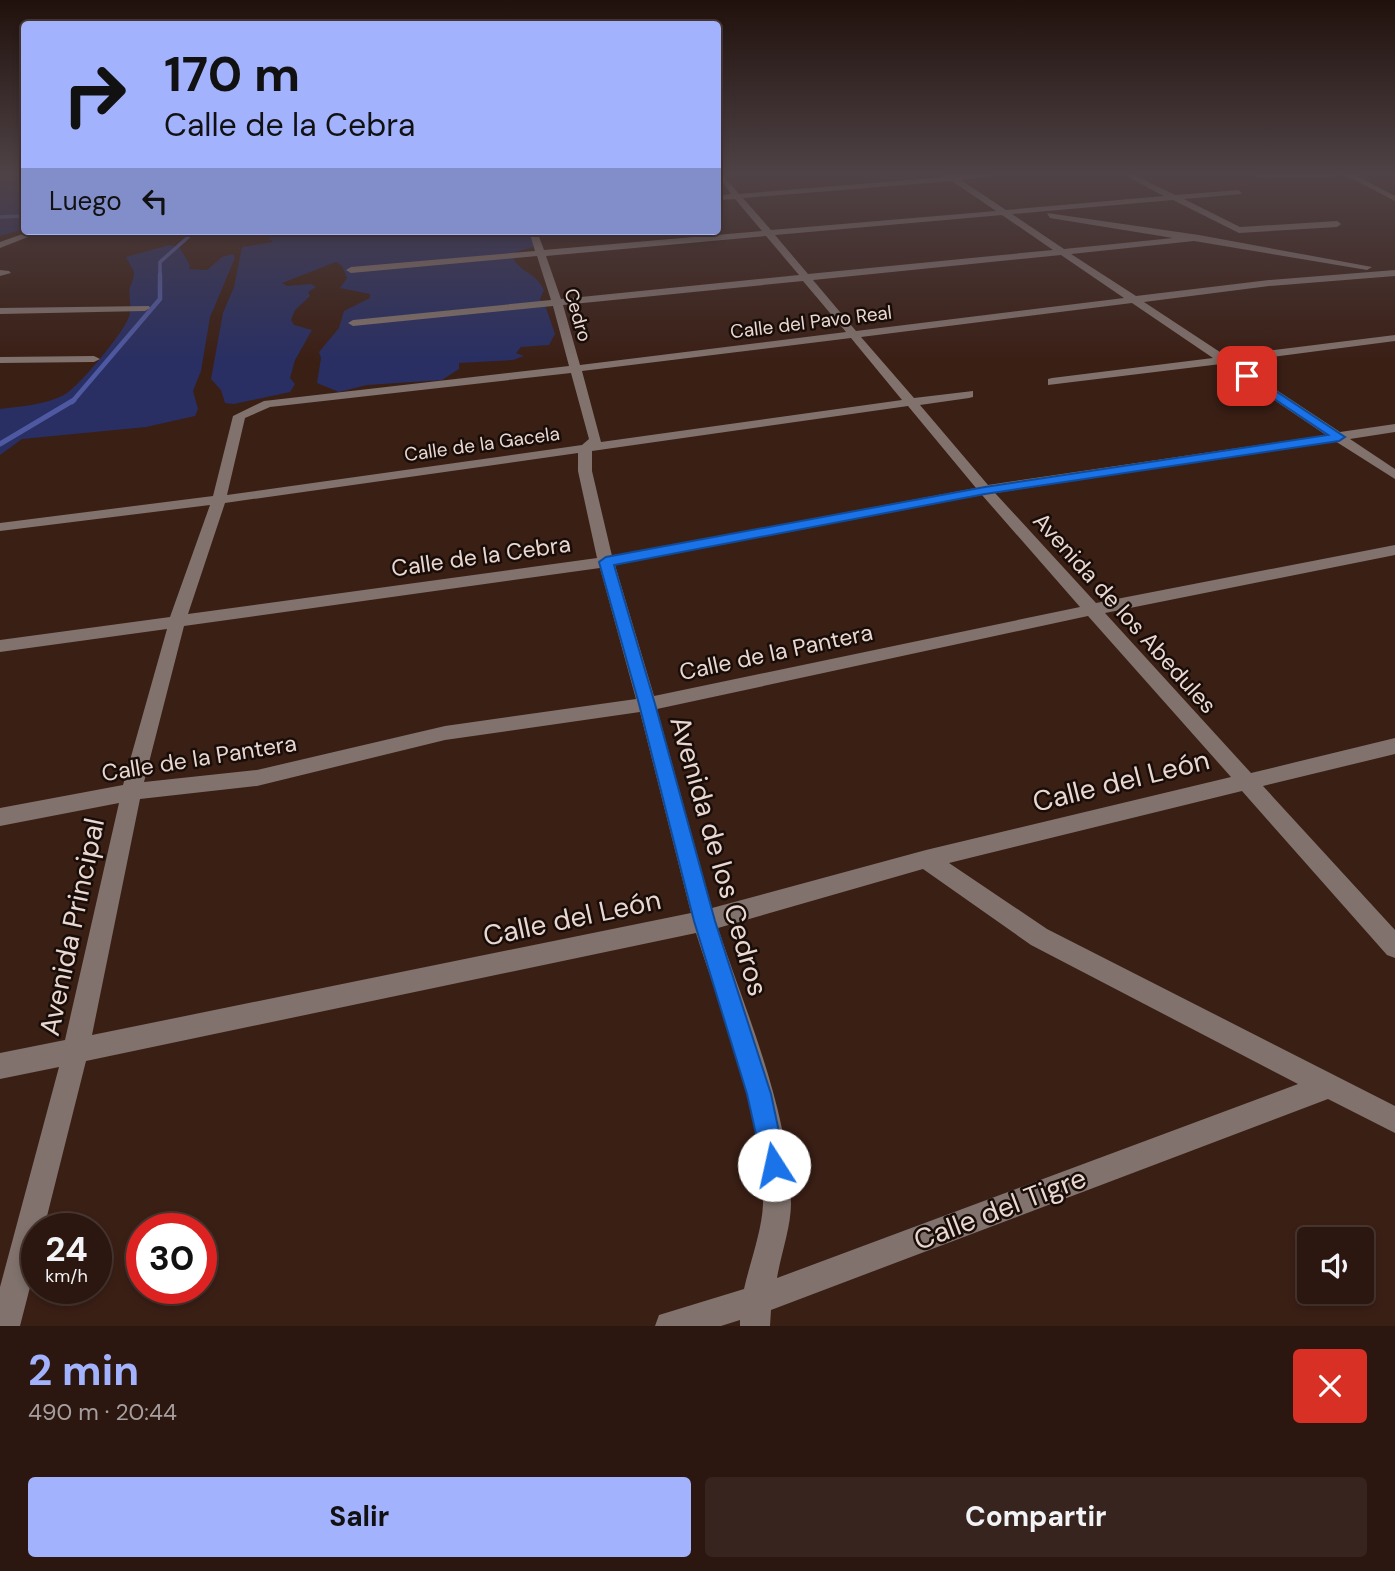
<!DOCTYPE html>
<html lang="es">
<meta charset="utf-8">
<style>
:root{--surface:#2c1710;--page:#38241e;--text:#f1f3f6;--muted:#a69f9f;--line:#483630;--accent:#a3b2fd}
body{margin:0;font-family:"DM Sans",sans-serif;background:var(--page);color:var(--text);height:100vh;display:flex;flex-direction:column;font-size:26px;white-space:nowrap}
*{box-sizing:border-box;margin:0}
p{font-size:23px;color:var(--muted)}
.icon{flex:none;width:38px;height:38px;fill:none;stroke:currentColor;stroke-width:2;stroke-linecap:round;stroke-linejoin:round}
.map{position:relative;height:1326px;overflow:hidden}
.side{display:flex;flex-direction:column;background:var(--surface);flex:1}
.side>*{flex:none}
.hud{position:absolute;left:21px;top:21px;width:700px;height:214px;border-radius:7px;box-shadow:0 4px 10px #0003,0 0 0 2px var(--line);background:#a3b2fd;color:#111;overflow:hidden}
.controls{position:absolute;left:1297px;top:1227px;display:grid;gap:14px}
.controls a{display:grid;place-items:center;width:77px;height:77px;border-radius:7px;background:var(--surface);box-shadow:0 4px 10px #0003,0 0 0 2px var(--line);font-size:35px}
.speed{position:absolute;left:21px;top:1213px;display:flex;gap:14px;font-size:35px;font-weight:700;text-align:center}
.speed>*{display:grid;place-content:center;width:91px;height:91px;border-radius:50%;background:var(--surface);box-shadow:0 4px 10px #0003,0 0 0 2px var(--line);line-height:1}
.speed small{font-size:18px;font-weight:400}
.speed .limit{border:10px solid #d22;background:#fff;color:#111}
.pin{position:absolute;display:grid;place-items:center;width:60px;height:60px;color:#fff;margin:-30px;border-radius:14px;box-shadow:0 4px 10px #0006}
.me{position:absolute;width:77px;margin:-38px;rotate:350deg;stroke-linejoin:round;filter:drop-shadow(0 0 5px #0008)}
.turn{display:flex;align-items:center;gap:24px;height:147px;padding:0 28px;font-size:32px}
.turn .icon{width:91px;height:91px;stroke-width:2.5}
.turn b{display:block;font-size:49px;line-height:60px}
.then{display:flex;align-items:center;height:66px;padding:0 28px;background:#0003;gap:14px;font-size:26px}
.round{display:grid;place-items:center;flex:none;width:74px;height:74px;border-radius:7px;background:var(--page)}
.overview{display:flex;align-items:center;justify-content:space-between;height:119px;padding:0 28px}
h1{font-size:42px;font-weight:700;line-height:52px;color:var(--accent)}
.cta{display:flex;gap:14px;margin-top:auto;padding:14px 28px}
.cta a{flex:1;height:80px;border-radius:7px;background:var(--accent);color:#111;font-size:28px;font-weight:700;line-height:80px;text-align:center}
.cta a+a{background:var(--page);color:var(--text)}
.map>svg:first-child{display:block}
.green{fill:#292f63}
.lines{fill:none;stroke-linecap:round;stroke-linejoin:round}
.stream-far2{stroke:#4e59a2;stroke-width:3.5}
.stream-far1{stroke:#4e59a2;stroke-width:4.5}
.stream{stroke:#4e59a2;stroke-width:5}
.minor{fill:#81726d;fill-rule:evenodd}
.route{fill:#1a73e8;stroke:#114b97;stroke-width:2}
.labels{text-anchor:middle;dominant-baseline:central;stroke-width:5;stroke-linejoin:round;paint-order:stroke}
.far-street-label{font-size:19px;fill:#ead7d1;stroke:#180d08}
.street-label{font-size:23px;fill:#ead7d1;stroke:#180d08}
.near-street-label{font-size:28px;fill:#ead7d1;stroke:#180d08}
</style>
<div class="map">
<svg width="1395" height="1326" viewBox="0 0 1395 1326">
<rect width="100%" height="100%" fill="#3a1f15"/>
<path class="green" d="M0 175H24V229L0 236Z
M279 231H505L510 233 526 231 531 236 534 247 515 252 512 256C521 274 535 271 544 290L540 299 546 308 555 334 549 345 521 347 516 353 524 356 513 360 459 363V369L442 380 367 385 339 392 317 383 321 358 319 352 339 328 344 311 370 298V294L340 288 347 278 342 266 336 262 282 283 287 286 311 284 316 287 308 292 310 296 295 310 291 320 294 325 312 330 295 360 290 378 295 384 290 392 234 404 225 403 221 390 211 379 223 313 234 287 242 247 273 242 269 238Z
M169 245 179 247 190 265 189 269 207 270 222 257 233 254 235 258 210 317 201 371 193 391 198 409 195 416 146 427 22 439 0 455V409C21 406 45 405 64 395 79 387 122 334 128 319 133 308 128 298 130 287 132 282 134 278 134 272L126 257Z"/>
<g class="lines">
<path class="stream-far2" d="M0 217 24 216
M160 276V262L195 231"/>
<path class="stream-far1" d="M72 402 160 299V274"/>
<path class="stream" d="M0 444 74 400"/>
<path class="minor" d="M718 175H723L739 194 945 177 944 175H999L961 180 1006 210 1164 196 1124 175H1134L1175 195 1239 190 1242 194 1184 199 1240 227 1337 221 1341 224 1337 227 1239 233 1173 200 1012 214 1064 249 1173 238 1050 218 1047 213 1199 235 1372 267 1367 270 1194 241 1071 254 1136 296 1269 280 1395 270V276L1269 286 1144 302 1226 356 1395 335V341L1234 362 1340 432 1395 424V432L1350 439 1395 469V479L1335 441 995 493 1096 603 1395 545V555L1105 613 1251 773 1395 738V754L1263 786 1395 930V958L1387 955 1242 791 949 863 1047 929 1395 1106V1133L1328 1099 771 1310 770 1326H740V1320L721 1326H655L659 1315 744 1289C750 1262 762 1231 763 1204 765 1119 722 1015 696 933L86 1061 44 1228H37V1260L20 1326H0V1287L59 1067 0 1079V1053L65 1040 119 803 0 826V808L123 785 167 629 0 652V640L170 617 210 505 0 531V523L213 496 233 416 264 401 569 366 553 306 353 326 348 323 353 320 551 300 537 256 351 273 346 270 351 267 535 251 529 231H537L544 250 762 231 735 199 718 200V196L731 194ZM952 181 996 211 771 230 743 198ZM1002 215 1053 250 808 274 775 235ZM766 236 799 275 561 299 546 256ZM1061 255 1124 298 856 331 813 280ZM803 281 846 332 580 365 563 305ZM1132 303 1213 358 1052 378 1048 379V385L1221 364 1326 435 988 485 920 405 969 398 973 397V391L914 398 861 337ZM851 338 902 400 601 442 582 371ZM571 373 589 439 582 445 227 495 245 418 270 407ZM908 406 976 488 612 556 592 471V451ZM578 453V471L597 558 188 614 225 503ZM982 495 1080 607 654 696 615 565ZM600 568 636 699 445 726 257 770 144 782 184 626ZM1088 616 1231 777 926 850 712 908 657 709ZM640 712 691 913 92 1035 140 799 257 786 445 740ZM923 869 1031 945 1298 1084 777 1278C781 1254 791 1227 791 1203 789 1109 747 1016 718 928Z
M1255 175H1334L1330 177 1258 178Z
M1345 175H1355L1395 196V201Z
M31 231H43L0 248V242Z
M0 270 9 271 11 273 0 276Z
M149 306 150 308 145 311 0 314V308Z
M0 357 94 356 100 359 94 362 0 363Z"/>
</g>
<linearGradient id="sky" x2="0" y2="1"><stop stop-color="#20110c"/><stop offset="0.48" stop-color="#4f4246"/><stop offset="1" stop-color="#4f4246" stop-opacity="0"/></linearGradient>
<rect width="1395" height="361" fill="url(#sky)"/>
<path class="route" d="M1247 372 1345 437 1339 441 985 494 614 565 655 704 715 921 771 1094 786 1165 783 1174 774 1178 765 1174 747 1094 694 921 639 704 599 562 606 557 985 487 1328 435 1243 378V373Z"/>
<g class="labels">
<g class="far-street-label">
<text transform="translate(578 315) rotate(74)">Cedro</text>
<text transform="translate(811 322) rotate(-7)">Calle del Pavo Real</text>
<text transform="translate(482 444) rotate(-8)">Calle de la Gacela</text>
</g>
<g class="street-label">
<text transform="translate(481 556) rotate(-8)">Calle de la Cebra</text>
<text transform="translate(1125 613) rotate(48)">Avenida de los Abedules</text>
<text transform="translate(776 652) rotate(-12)">Calle de la Pantera</text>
<text transform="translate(199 758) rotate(-9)">Calle de la Pantera</text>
</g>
<g class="near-street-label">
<text transform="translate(1121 781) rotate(-14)">Calle del León</text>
<text transform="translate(719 856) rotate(74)">Avenida de los Cedros</text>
<text transform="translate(572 918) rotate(-12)">Calle del León</text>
<text transform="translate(72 927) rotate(-78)">Avenida Principal</text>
<text transform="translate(1000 1209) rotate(-21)">Calle del Tigre</text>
</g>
</g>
</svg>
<div class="controls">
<a><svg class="icon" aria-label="sound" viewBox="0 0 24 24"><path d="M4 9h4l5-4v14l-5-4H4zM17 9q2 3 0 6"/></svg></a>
</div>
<div class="speed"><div>24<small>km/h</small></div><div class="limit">30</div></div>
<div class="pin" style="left:1247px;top:376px;background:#d93025"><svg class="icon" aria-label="arrive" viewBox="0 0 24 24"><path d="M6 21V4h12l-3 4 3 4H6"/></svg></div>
<svg class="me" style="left:774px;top:1165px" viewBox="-20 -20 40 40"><circle r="19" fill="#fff"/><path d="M0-13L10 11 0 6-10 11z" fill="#1a73e8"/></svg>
<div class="hud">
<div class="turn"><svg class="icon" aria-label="right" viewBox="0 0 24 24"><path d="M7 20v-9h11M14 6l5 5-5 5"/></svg><div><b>170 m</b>Calle de la Cebra</div></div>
<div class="then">Luego<svg class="icon" aria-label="left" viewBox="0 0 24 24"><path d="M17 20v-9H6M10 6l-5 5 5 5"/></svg></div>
</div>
</div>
<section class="side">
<div class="overview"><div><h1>2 min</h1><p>490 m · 20:44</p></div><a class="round" style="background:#d93025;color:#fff"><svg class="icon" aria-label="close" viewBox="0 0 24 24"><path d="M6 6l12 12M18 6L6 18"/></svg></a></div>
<div class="cta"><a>Salir</a><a>Compartir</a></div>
</section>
